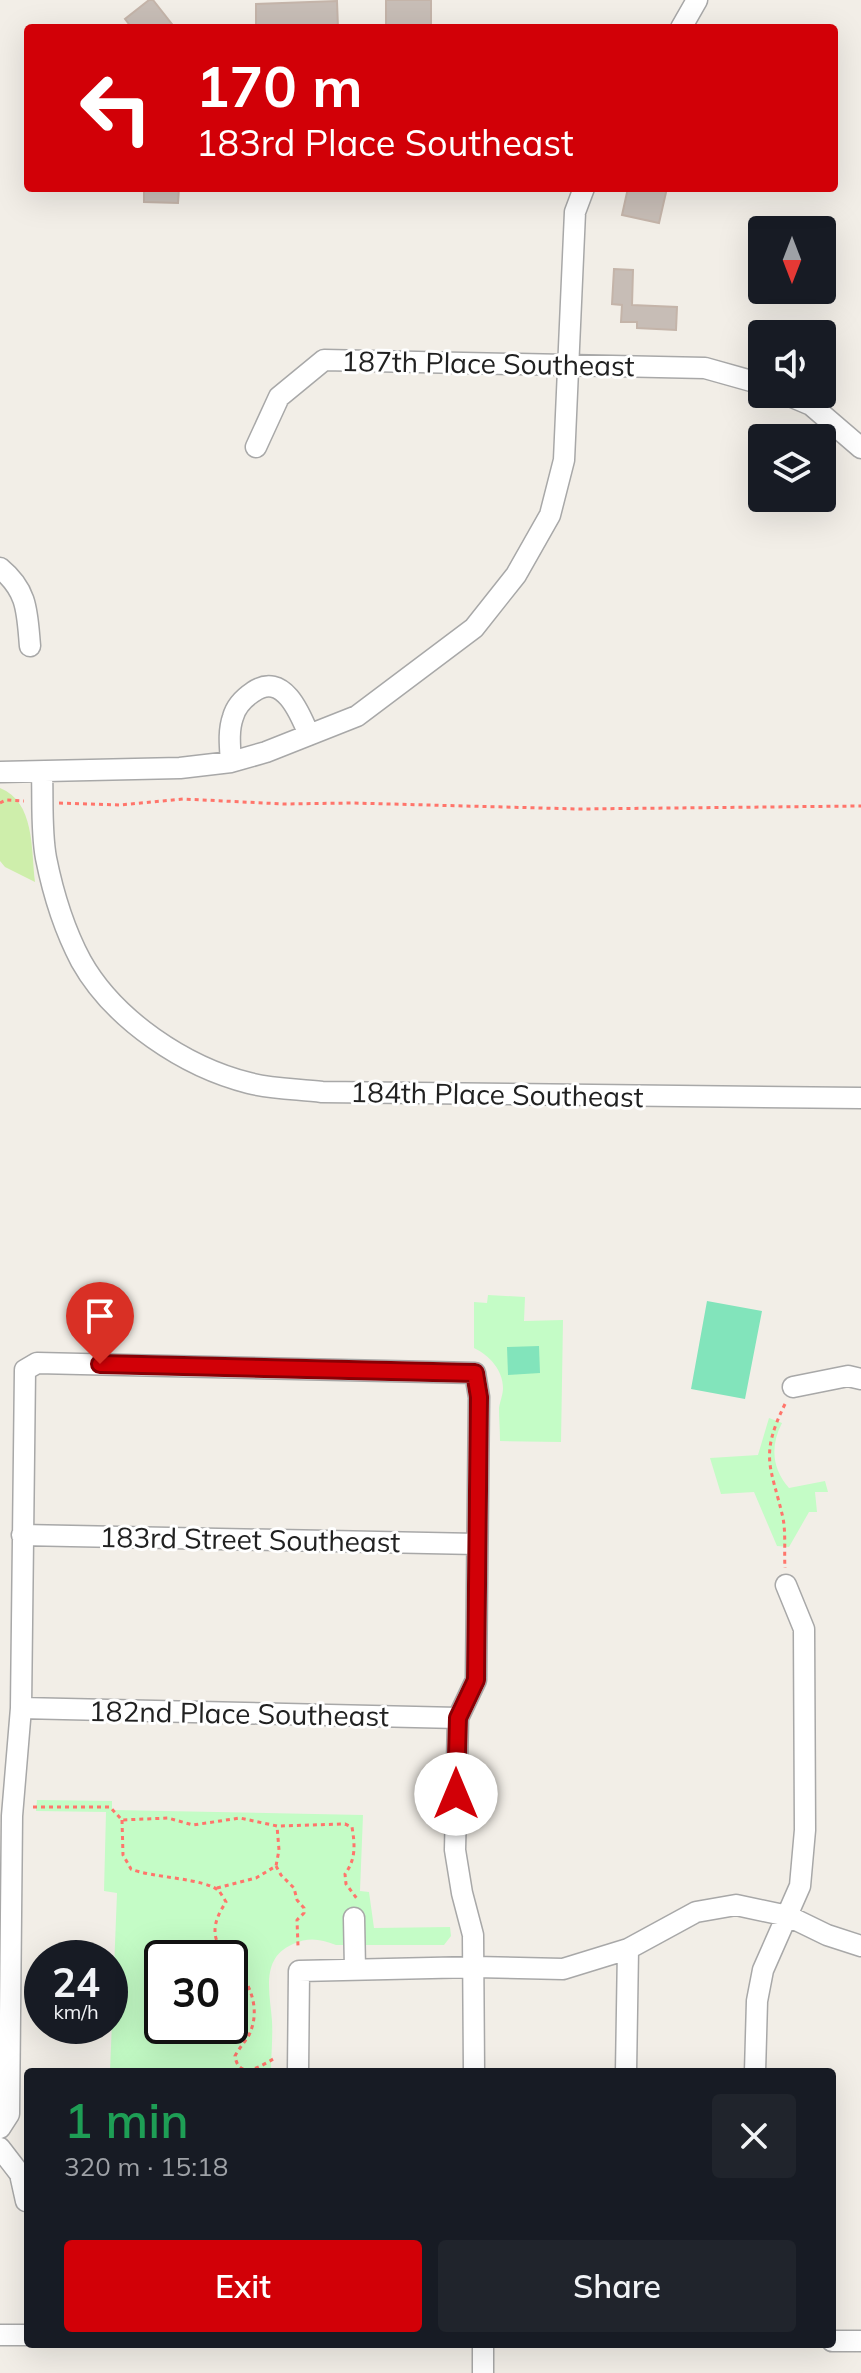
<!DOCTYPE html>
<meta charset="utf-8">
<style>
:root{--surface:#171b24;--page:#20242c;--text:#f1f3f6;--muted:#9ea1a6;--accent:#d20007}
body{margin:0;font-family:Mulish,sans-serif;background:var(--page);color:var(--text);height:100vh;display:flex;flex-direction:column;font-size:30px;white-space:nowrap}
*{box-sizing:border-box;margin:0}
p{font-size:26px;color:var(--muted)}
.icon{flex:none;width:44px;height:44px;fill:none;stroke:currentColor;stroke-width:2;stroke-linecap:round;stroke-linejoin:round}
.map{position:relative;flex:1;overflow:hidden}
.sheet{position:absolute;left:24px;top:2068px;width:812px;height:280px;display:flex;flex-direction:column;background:var(--surface);border-radius:8px;box-shadow:0 8px 32px #0002}
.sheet>*{flex:none}
.banner{position:absolute;left:24px;top:24px;width:814px;height:168px;border-radius:8px;box-shadow:0 8px 32px #0002;background:#d20007;color:#fff;overflow:hidden}
.needle{width:52px;rotate:180deg}
.buttons{position:absolute;left:748px;top:216px;display:grid;gap:16px}
.buttons a{display:grid;place-items:center;width:88px;height:88px;border-radius:8px;background:var(--surface);box-shadow:0 8px 32px #0002;font-size:40px}
.speed{position:absolute;left:24px;top:1940px;display:flex;gap:16px;font-size:40px;font-weight:700;text-align:center}
.speed>*{display:grid;place-content:center;width:104px;height:104px;border-radius:50%;background:var(--surface);box-shadow:0 8px 32px #0002;line-height:1}
.speed small{font-size:20px;font-weight:400}
.speed .limit{border:4px solid #111;border-radius:12px;background:#fff;color:#111}
.pin{position:absolute;display:grid;place-items:center;width:68px;height:68px;color:#fff;margin:-82px -34px;border-radius:50% 50% 50% 0;rotate:-45deg;box-shadow:0 0 8px #0007}
.pin .icon{rotate:45deg}
.me{position:absolute;width:88px;margin:-44px;rotate:0deg;stroke-linejoin:round;filter:drop-shadow(0 0 6px #0008)}
.turn{display:flex;align-items:center;gap:28px;height:168px;padding:0 40px;font-size:36px}
.turn .icon{width:104px;height:104px;stroke-width:2.5}
.turn b{display:block;font-size:56px;line-height:68px}
.round{display:grid;place-items:center;flex:none;width:84px;height:84px;border-radius:8px;background:var(--page)}
.summary{display:flex;align-items:center;justify-content:space-between;height:136px;padding:0 40px}
h1{font-size:48px;font-weight:600;line-height:60px;color:#1e9e55}
.button{display:flex;gap:16px;margin-top:auto;padding:16px 40px}
.button a{flex:1;height:92px;border-radius:8px;background:var(--accent);color:#fff;font-size:32px;font-weight:600;line-height:92px;text-align:center}
.button a+a{background:var(--page);color:var(--text)}
.map>svg:first-child{display:block}
.grass{fill:#ceeeab}
.park{fill:#c4fcc6;fill-rule:evenodd}
.pitch{fill:#82e4bb}
.building{fill:#c7bdb6;stroke:#c4b4a9;stroke-width:2}
.lines{fill:none;stroke-linecap:round;stroke-linejoin:round}
.minor-casing{stroke:#a8a8a8;stroke-width:23}
.path{stroke:#ff756b;stroke-width:3;stroke-dasharray:4 4;stroke-linecap:butt}
.minor{stroke:#fff;stroke-width:20}
.route-casing{stroke:#880005;stroke-width:20}
.route{stroke:#d20007;stroke-width:14}
.labels{text-anchor:middle;dominant-baseline:central;stroke-width:6;stroke-linejoin:round;paint-order:stroke}
.street-label{font-size:28px;fill:#212121;stroke:#fff}
</style>
<div class="map">
<svg width="861" height="2373" viewBox="0 0 861 2373">
<rect width="100%" height="100%" fill="#f2eee7"/>
<path class="grass" d="M0 788C35 802 31 849 35 882L5 867 0 861Z"/>
<path class="park" d="M488 1295 525 1297 524 1321 563 1320 561 1442 500 1441C500 1430 499 1419 499 1408 500 1401 503 1395 503 1388 503 1370 489 1355 474 1348V1302L487 1303Z
M769 1418 782 1423C770 1446 772 1469 789 1488L825 1481 828 1492H815L817 1512H809L789 1547 777 1546 754 1492 721 1494 710 1458 758 1455Z
M37 1800 112 1801V1810L363 1815 360 1891 369 1892 374 1928 450 1927 451 1936 444 1945H336C320 1939 309 1937 293 1944 260 1958 270 1993 272 2021 273 2038 271 2055 271 2072H110L117 1893 104 1891 106 1812 36 1811ZM162 1958H230V2026H162Z"/>
<path class="pitch" d="M707 1301 762 1311 745 1399 691 1389Z
M539 1346 540 1373 508 1375 507 1347Z"/>
<path class="building" d="M149 0H153L175 28H132L125 19Z
M386 0H431V28H386Z
M337 1 338 28H256V4Z
M144 188H179L178 203 144 202Z
M628 188H667L659 223 622 215Z
M614 269 633 270 632 305 677 307 676 330 637 328V322H621L622 305 612 304Z"/>
<g class="lines">
<defs>
<path id="minor" d="M681 28 697 0
M785 394 811 405 861 448
M256 447 279 397 324 360 705 368 762 384
M0 568C28 591 27 612 30 646
M231 762C230 747 228 731 233 717 236 706 244 698 253 692 283 671 300 713 309 735
M0 772 180 768 231 762 266 752 357 716 474 628 516 575 550 515 564 460 575 212 584 188
M42 773C43 800 41 831 46 858 53 893 64 929 81 961 114 1020 185 1067 249 1083 272 1089 298 1089 322 1092L861 1098
M793 1387 848 1376 861 1379
M22 1535 477 1544
M21 1708 458 1718
M354 1918 355 1969
M298 2072 299 1971 475 1967 563 1969 628 1949 696 1912 736 1905 788 1916 827 1935 861 1946
M626 2072 628 1949
M755 2072 757 2001 763 1970 800 1886 805 1830 804 1629 786 1585
M0 2128 9 2114 12 1816 21 1708 25 1370 37 1363 475 1373 479 1397 476 1680 458 1718 455 1850 462 1893 473 1935 474 2072
M0 2148 20 2174 26 2201
M0 2335H28
M832 2341H861
M483 2344V2373"/>
</defs>
<use href="#minor" class="minor-casing"/>
<path class="path" d="M0 803 6 800 24 801
M59 803 120 805 183 799 284 804 352 803 579 809 861 806
M785 1404C759 1457 771 1466 783 1518 786 1534 784 1552 785 1568
M33 1807H110L122 1820 168 1818 193 1825 240 1818 277 1826 345 1824 352 1827C355 1845 356 1859 345 1874L346 1884 358 1900
M122 1820 123 1855 131 1869C152 1878 205 1878 219 1891 220 1892 225 1900 226 1902 212 1923 210 1939 228 1958
M276 1866 281 1875 294 1888 297 1900 304 1908V1913L297 1920 298 1946
M217 1888 256 1878 276 1866 279 1850 277 1826
M230 1960C249 1980 262 2008 249 2035 245 2042 239 2048 235 2056 239 2081 261 2066 275 2058"/>
<use href="#minor" class="minor"/>
</g>
<g class="lines">
<defs>
<path id="route" d="M100 1364 475 1373 479 1397 476 1680 458 1718 456 1794"/>
</defs>
<use href="#route" class="route-casing"/>
<use href="#route" class="route"/>
</g>
<g class="labels">
<g class="street-label">
<text transform="translate(488 363) rotate(1)">187th Place Southeast</text>
<text transform="translate(497 1094) rotate(1)">184th Place Southeast</text>
<text transform="translate(250 1539) rotate(1)">183rd Street Southeast</text>
<text transform="translate(239 1713) rotate(1)">182nd Place Southeast</text>
</g>
</g>
</svg>
<div class="buttons">
<a><svg class="needle" viewBox="-14 -14 28 28"><path d="M0-13l5 13h-10z" fill="#e53935"/><path d="M0 13l5-13h-10z" fill="#9ea1a6"/></svg></a>
<a><svg class="icon" aria-label="sound" viewBox="0 0 24 24"><path d="M4 9h4l5-4v14l-5-4H4zM17 9q2 3 0 6"/></svg></a>
<a><svg class="icon" aria-label="layers" viewBox="0 0 24 24"><path d="M12 4l9 5-9 5-9-5zM3 14l9 5 9-5"/></svg></a>
</div>
<div class="speed"><div>24<small>km/h</small></div><div class="limit">30</div></div>
<div class="pin" style="left:100px;top:1364px;background:#d93025"><svg class="icon" aria-label="arrive" viewBox="0 0 24 24"><path d="M6 21V4h12l-3 4 3 4H6"/></svg></div>
<svg class="me" style="left:456px;top:1794px" viewBox="-20 -20 40 40"><circle r="19" fill="#fff"/><path d="M0-13L10 11 0 6-10 11z" fill="#d20007"/></svg>
<div class="banner">
<div class="turn"><svg class="icon" aria-label="left" viewBox="0 0 24 24"><path d="M17 20v-9H6M10 6l-5 5 5 5"/></svg><div><b>170 m</b>183rd Place Southeast</div></div>
</div>
<section class="sheet">
<div class="summary"><div><h1>1 min</h1><p>320 m · 15:18</p></div><a class="round"><svg class="icon" aria-label="close" viewBox="0 0 24 24"><path d="M6 6l12 12M18 6L6 18"/></svg></a></div>
<div class="button"><a>Exit</a><a>Share</a></div>
</section>
</div>
